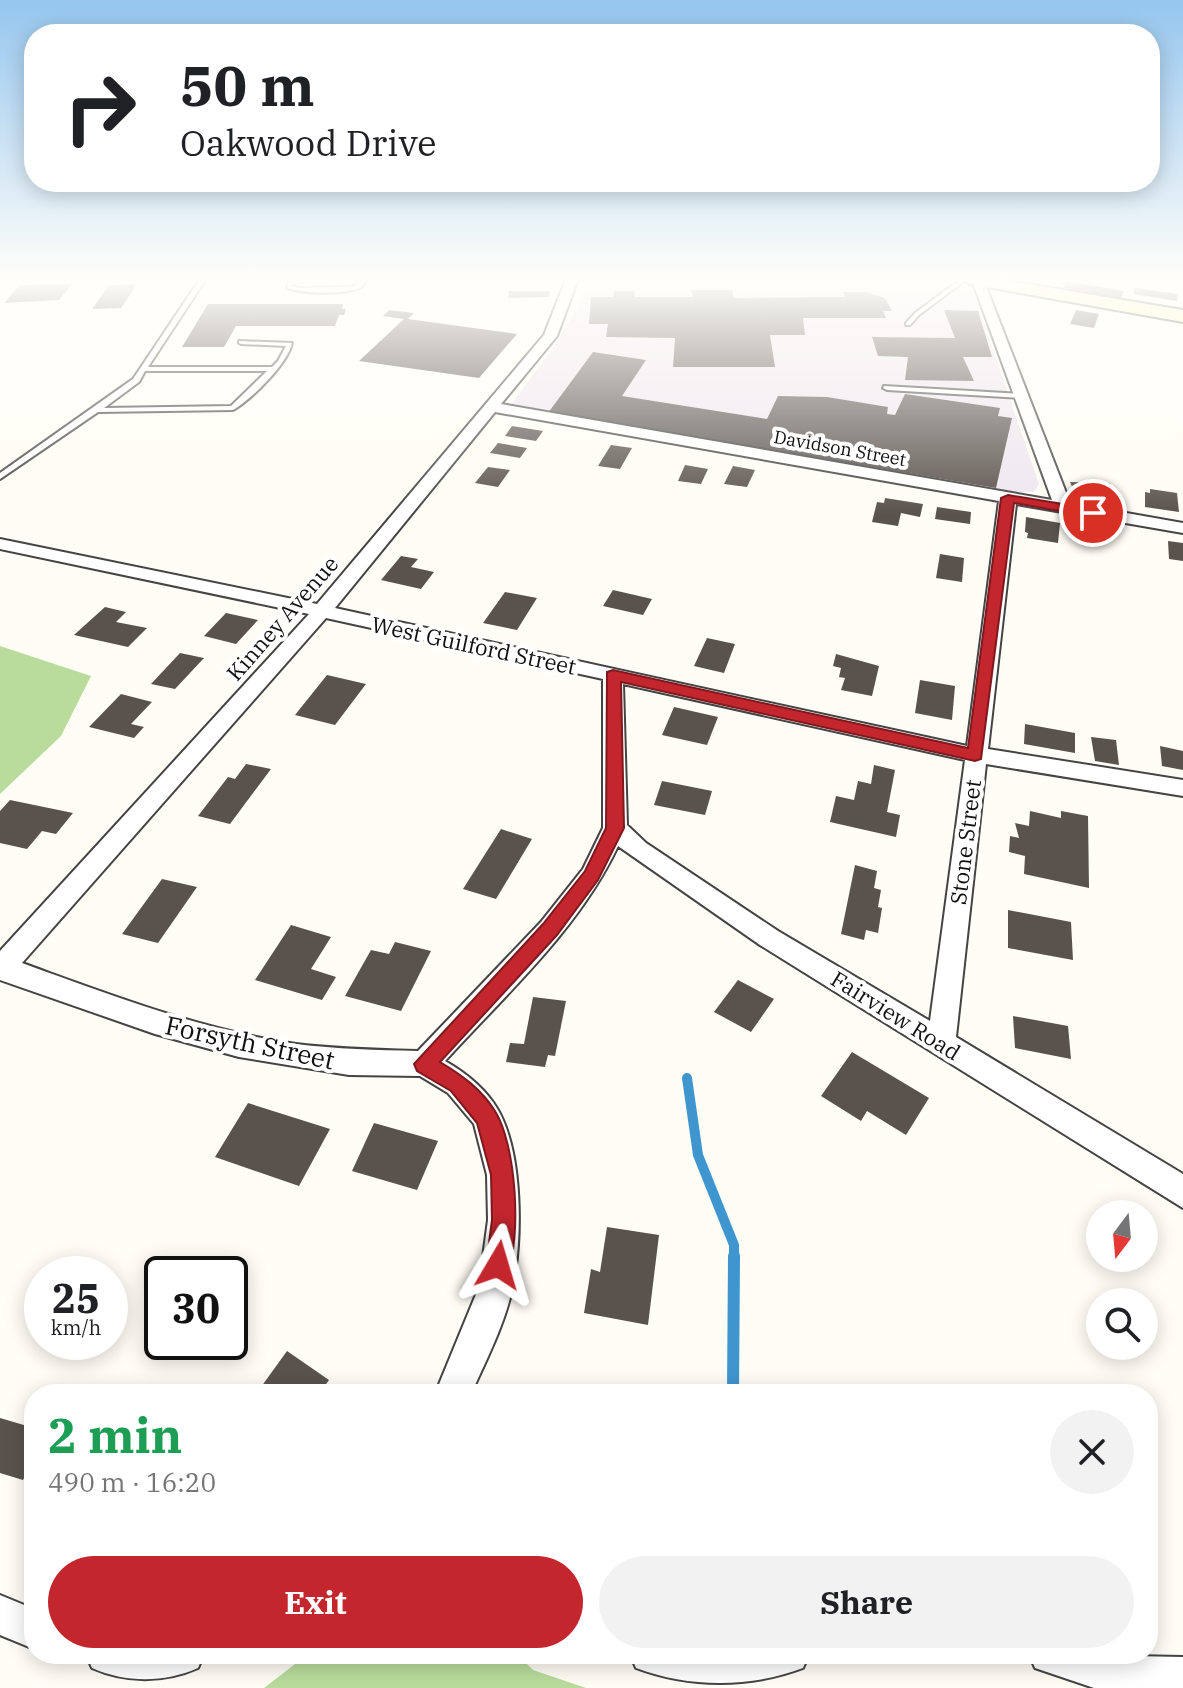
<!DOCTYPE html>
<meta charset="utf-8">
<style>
:root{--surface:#fff;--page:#f2f2f2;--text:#202124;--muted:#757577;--accent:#c4262e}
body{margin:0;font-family:"IBM Plex Serif",serif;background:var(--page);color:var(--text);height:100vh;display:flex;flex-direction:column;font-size:30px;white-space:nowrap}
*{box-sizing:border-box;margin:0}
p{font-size:26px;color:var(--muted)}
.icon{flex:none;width:44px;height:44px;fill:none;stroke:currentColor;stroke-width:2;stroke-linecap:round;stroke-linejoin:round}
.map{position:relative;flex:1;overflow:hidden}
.side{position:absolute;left:24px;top:1384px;width:1134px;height:280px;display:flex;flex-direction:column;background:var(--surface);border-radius:32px;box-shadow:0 4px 20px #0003}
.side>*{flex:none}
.guide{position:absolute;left:24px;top:24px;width:1136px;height:168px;border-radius:32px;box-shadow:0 4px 20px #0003;background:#fff;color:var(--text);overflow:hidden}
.needle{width:52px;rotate:196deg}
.buttons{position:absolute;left:1086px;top:1200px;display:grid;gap:16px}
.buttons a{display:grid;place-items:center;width:72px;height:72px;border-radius:50%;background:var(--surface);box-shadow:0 4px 20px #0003;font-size:40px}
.speed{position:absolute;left:24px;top:1256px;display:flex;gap:16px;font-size:40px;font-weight:700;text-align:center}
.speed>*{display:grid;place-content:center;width:104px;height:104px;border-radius:50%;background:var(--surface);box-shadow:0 4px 20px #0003;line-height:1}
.speed small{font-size:20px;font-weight:400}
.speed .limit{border:4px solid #111;border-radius:12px;background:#fff;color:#111}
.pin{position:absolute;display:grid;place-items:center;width:68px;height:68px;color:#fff;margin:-34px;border:4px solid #fff;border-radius:50%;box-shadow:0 2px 8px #0007}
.me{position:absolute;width:88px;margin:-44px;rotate:7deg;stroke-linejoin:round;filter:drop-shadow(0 0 6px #0008)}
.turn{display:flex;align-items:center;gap:28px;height:168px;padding:0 24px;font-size:36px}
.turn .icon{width:104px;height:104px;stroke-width:2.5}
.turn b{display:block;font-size:56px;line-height:68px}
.round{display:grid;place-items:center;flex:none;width:84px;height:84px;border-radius:42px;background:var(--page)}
.overview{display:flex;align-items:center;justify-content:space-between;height:136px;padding:0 24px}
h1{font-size:48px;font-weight:700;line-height:60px;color:#1e9e55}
.cta{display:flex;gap:16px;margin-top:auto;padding:16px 24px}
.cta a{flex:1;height:92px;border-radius:48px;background:var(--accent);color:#fff;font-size:32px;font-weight:700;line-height:92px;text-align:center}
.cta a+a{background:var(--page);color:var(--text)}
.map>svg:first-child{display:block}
.industrial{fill:#eee6ef}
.forest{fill:#b9dc9c}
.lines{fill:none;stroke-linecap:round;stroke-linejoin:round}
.stream-far1{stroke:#3f96cf;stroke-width:10}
.stream{stroke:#3f96cf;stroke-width:12}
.building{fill:#5a524d}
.service-casing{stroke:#444;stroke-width:4}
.minor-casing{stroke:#444;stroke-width:4}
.secondary-casing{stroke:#333;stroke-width:4}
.service{fill:#fff;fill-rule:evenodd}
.minor{fill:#fff;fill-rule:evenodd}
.secondary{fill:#fff6b0;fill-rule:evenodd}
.route{fill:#c4262e;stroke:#7f191e;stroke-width:2}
.labels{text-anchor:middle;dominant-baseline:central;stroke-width:8;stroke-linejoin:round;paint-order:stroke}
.far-street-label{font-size:18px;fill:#111;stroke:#fff}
.street-label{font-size:22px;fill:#111;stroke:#fff}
.near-street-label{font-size:26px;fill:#111;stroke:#fff}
</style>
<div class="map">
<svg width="1183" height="1688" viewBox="0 0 1183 1688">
<rect width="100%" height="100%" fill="#fffdf5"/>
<path class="industrial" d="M585 282 971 286 1039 484 1034 492H1010L509 407 551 351 577 309Z"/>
<path class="forest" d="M0 646 91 676 61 736 0 794Z
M308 1654H517L533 1670 586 1688H264Z"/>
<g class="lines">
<path class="stream-far1" d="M687 1078 698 1155 734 1245V1258"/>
<path class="stream" d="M733 1394 734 1256"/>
</g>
<path class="building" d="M1066 281 1124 291 1121 298 1063 288Z
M52 284H72L59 300 4 303 20 285Z
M137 284 121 308 92 309 109 285Z
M1135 288 1178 294 1177 301 1134 294Z
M691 290H732L734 298 845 297 843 292H867L885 298 892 311H883L886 318H803L805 335H770L775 367H673L675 338 606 337 608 324H589L591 297H614V291H634L635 297H693Z
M509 291H550L549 297 508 298Z
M208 304H343L342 309H346L344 315H339L335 326H236L224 347H182Z
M389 310 414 313 408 319 517 334 479 378 359 361 404 319 383 316Z
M944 310 978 311 992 357H963L974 381 905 380 908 357 878 356 872 337 955 338Z
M1076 310 1099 314 1094 328 1070 324Z
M593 352 646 360 622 396 767 419 778 396 827 397 888 407 887 414 895 415 905 394 1000 408 998 416 1012 418 996 488 548 413Z
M512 426 543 431 536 441 505 436Z
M498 443 527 448 520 458 490 453Z
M611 445 632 448 620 469 598 466Z
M685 465 708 469 701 484 678 481Z
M733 466 755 470 747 487 724 484Z
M488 467 510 470 498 487 475 483Z
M1070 482 1110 483 1120 503 1079 502Z
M1150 489 1177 493 1179 512 1145 507V492L1150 493Z
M885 498 923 504 920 517 901 513 898 526 872 522 877 502 884 503Z
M937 507 971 512 970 524 935 519Z
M1026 517 1060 523 1058 543 1027 538 1028 533 1025 532Z
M1168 541 1183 543V561L1169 559Z
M940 554 964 558 962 582 936 578Z
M401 556 418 559 411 567 434 572 421 589 381 580Z
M613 590 652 599 643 615 603 606Z
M505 592 537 598 517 630 483 623Z
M105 607 126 612 116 622 147 628 128 647 74 635Z
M226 613 258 620 236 644 204 636Z
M707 638 735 644 724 673 694 666Z
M180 653 204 658 175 689 151 684Z
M836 654 879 666 872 696 841 690 845 678 839 677 841 668 833 666Z
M327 675 366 684 335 725 295 715Z
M920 680 955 686 952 720 915 713Z
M121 694 152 702 131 724 144 727 134 738 89 727Z
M674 707 718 717 707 745 662 735Z
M1025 724 1075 733V753L1024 744Z
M1091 737 1116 740 1119 765 1095 761Z
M1160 746 1183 751V770L1162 766Z
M246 764 271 769 230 824 198 816 228 777 235 779Z
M874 765 895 770 887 812 900 815 896 837 830 822 836 796 854 800 858 781 871 784Z
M662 781 712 791 705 815 654 805Z
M10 800 73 813 56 834 42 831 27 849 0 843V811Z
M1030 811 1061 818V811L1088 816 1089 888 1024 874 1025 856 1009 852 1010 836 1019 838 1015 823 1029 826Z
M501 829 532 839 496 899 463 889Z
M855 865 877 871 874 888 881 890 878 907 882 908 878 933 866 930 864 940 841 934Z
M162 879 197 887 158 943 122 934Z
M1008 910 1071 922 1073 960 1008 948Z
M291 925 331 937 311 969 336 977 322 1000 255 980Z
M395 942 431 951 401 1011 345 996 371 950 389 954Z
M738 980 774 999 751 1032 714 1012Z
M533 997 566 1001 555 1056 548 1055 545 1067 506 1062 510 1043 524 1044Z
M1013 1016 1068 1026 1071 1059 1015 1048Z
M852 1052 929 1098 906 1135 867 1111 861 1121 821 1096Z
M248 1103 330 1129 299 1186 215 1157Z
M374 1123 438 1141 417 1190 352 1171Z
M607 1227 659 1235 648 1325 584 1313 591 1269 600 1272Z
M287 1351 329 1380 319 1394H256Z
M0 1418 34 1428V1459L23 1480 0 1473Z"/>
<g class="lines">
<defs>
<path id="service" d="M200 279H206L148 367H272L278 361 286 346 241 344 239 343V341L292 343C288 363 252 399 233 410L98 412 0 479V473L133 379ZM145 371H267L231 406 104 408 139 382Z
M289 279H295L292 286 299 288 352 287 357 285 360 279H366L362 287C345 295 305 294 287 288Z
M961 279H967L919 315 910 325H906V323L915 313Z
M884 386 1022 394 1026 396 1022 398 887 390 883 388Z"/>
<path id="minor" d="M566 279H578L557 336 501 404 1052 500 972 280 983 279 1070 503 1183 523V533L1016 504 988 749 1183 780V796L986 764 956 1037 1183 1174V1208L760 945 618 846C579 929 506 994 445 1061 466 1073 486 1089 498 1110 523 1154 522 1237 513 1285 506 1322 486 1360 471 1394H435L479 1287 488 1220 487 1175 474 1124 448 1093 420 1076 349 1075 239 1057 155 1034 0 980V951L309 614 0 549V539L317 604 544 335ZM495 412 999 501 967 746 335 608ZM326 618 603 679V828L583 869 541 922 418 1051C377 1050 336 1049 296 1044 201 1030 111 995 22 963ZM623 684 965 760 930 1021 778 931 646 843 627 825Z
M0 1595 34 1609V1649L0 1635Z
M86 1654H204L198 1668C164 1683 126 1683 92 1668Z
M630 1654H809L803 1668C750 1688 689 1688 636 1668Z
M1029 1654 1183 1657V1688H1094L1035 1668Z"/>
<path id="secondary" d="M961 279H998L1183 310V322L970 284Z"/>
</defs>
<use href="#service" class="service-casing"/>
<use href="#minor" class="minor-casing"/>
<use href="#secondary" class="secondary-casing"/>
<use href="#service" class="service"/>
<use href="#minor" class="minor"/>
<use href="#secondary" class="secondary"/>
</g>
<linearGradient id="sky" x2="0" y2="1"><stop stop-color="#95c6ee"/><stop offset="0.54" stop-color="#fffefa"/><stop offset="1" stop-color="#fffefa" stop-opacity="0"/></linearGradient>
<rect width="1183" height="515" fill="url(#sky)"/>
<path class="route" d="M1008 495 1093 509 1100 513 1093 517 1014 503 981 759 975 761 621 682 624 828 598 880 557 935 440 1062C462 1075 481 1089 495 1111 516 1144 522 1237 507 1273L498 1277 490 1273 486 1265 492 1220 491 1175 477 1123 451 1091 417 1071 414 1064 543 924 585 871 606 828 607 672 613 670 968 748 1001 498Z"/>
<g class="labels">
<g class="far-street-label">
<text transform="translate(840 448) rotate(10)">Davidson Street</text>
</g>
<g class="street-label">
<text transform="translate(282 618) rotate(-49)">Kinney Avenue</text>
<text transform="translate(474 645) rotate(12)">West Guilford Street</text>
<text transform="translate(965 842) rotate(-83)">Stone Street</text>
<text transform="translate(896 1015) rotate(32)">Fairview Road</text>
</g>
<g class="near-street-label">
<text transform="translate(250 1042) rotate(12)">Forsyth Street</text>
</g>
</g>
</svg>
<div class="buttons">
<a><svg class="needle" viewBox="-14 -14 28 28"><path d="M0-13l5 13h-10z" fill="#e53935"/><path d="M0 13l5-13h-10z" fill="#757577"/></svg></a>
<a><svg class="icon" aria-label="search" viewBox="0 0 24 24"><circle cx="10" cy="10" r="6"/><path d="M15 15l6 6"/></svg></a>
</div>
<div class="speed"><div>25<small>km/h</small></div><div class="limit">30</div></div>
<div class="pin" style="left:1093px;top:513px;background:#d93025"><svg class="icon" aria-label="arrive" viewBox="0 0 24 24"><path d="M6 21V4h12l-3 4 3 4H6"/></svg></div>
<svg class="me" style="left:498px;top:1265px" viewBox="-20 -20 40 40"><path d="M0-17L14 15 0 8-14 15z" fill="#c4262e" stroke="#fff" stroke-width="4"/></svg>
<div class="guide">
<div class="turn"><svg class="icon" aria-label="right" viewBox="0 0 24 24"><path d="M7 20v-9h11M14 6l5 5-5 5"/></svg><div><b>50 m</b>Oakwood Drive</div></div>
</div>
<section class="side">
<div class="overview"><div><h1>2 min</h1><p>490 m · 16:20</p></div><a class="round"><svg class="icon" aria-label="close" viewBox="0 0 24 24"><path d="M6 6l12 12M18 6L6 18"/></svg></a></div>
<div class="cta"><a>Exit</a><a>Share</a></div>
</section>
</div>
